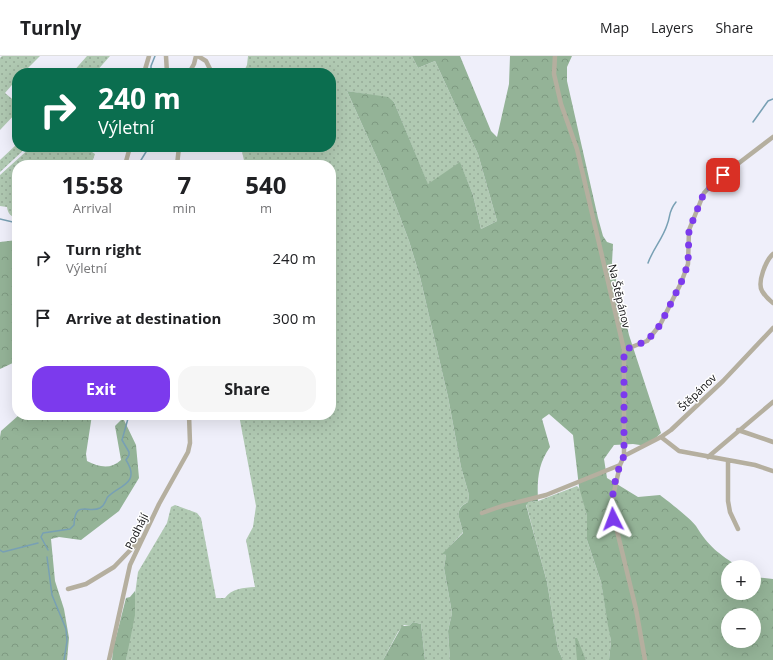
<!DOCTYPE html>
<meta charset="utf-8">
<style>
:root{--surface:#fff;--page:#f6f6f6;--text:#202124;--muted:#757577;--line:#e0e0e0;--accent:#7c3aed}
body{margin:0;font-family:"Open Sans",sans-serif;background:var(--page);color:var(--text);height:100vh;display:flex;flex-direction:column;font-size:15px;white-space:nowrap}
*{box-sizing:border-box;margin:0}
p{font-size:13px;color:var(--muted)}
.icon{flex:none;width:22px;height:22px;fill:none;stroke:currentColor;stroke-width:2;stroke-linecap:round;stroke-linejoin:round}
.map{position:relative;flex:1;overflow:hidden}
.drawer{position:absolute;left:12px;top:104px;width:324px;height:260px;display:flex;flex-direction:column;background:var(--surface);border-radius:16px;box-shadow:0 4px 16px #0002}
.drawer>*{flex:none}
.top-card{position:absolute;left:12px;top:12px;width:324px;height:84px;border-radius:16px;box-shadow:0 4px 16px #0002;background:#0b6e4f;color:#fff;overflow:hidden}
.fabs{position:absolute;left:721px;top:504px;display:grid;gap:8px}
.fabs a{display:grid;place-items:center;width:40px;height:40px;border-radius:50%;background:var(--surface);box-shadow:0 4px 16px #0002;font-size:20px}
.pin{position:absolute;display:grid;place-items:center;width:34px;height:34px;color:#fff;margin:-17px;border-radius:8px;box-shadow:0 2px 6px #0006}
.me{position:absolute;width:44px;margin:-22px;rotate:357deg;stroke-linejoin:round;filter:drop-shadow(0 0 3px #0008)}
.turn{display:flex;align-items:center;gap:14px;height:84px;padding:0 20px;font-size:18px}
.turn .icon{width:52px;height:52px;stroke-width:2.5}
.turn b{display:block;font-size:28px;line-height:34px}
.eta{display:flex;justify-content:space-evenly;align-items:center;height:68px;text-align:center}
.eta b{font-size:24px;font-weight:700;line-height:28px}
.button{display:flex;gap:8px;margin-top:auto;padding:8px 20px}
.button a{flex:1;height:46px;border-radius:16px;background:var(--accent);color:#fff;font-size:16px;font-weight:700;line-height:46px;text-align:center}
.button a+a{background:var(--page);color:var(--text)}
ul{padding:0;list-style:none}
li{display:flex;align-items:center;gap:12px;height:60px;padding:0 20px}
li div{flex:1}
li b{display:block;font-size:15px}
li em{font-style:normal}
header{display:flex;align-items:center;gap:24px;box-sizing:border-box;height:56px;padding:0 20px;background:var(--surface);border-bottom:1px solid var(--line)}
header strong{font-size:19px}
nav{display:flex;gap:22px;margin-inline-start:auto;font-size:14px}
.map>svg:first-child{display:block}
.green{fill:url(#green-dots)}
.forest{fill:url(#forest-crowns);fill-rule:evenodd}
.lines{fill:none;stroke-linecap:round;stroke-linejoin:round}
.stream{stroke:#78a0b4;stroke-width:1.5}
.minor{stroke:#b5af9f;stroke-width:4.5}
.route{stroke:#7c3aed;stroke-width:7;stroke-dasharray:0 12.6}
.labels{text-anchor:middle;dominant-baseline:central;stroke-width:3;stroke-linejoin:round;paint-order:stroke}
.street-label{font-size:11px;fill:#0f0f12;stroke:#fff}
</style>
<header>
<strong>Turnly</strong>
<nav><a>Map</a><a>Layers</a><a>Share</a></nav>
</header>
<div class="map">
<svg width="773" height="604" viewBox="0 0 773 604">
<defs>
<pattern id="green-dots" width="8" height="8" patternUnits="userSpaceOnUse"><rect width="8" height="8" fill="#b0c9b2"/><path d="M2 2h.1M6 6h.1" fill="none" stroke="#96ab98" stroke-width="1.8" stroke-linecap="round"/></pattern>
<pattern id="forest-crowns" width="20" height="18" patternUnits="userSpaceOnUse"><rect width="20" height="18" fill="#94b397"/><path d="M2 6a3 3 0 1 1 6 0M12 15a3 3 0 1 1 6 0" fill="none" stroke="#7e9981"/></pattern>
</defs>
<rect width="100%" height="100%" fill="#efeffa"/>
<path class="green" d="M2 0H40L23 17H17V23L5 37 17 47V56L0 74V2Z
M87 0H110L95 17H72Z
M248 0H412L418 12 435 5 478 98 497 165 481 173 473 139 460 107 428 129 394 46 388 42 347 35 382 113 409 185 420 221 448 341 461 411 469 439 468 446C453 453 460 463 463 476L443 498 446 499 444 512 452 557 448 575 450 604H425L421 568 413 566 409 570 404 569 398 576 383 604H126L138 516 167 467 171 451 175 449 197 457 201 462 216 542H225C232 532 243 532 255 531L246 484 253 471 256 450 239 359H331V109H245L241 91H331V17H243L247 9Z
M17 88V91H27L0 116V104Z
M31 91H93L92 96 95 98 91 109H17V161C11 161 8 158 7 151L0 150V119Z
M577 430 581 434 587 460V484L601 526 611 585 609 604H586L579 590V586L577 604H563L558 593 547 526 526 448 529 446 538 445Z"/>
<path class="forest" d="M412 0H460L491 75 497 81 509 28 510 0H572L567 11V25L598 162 603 180 607 186 613 188 612 207 629 279 661 377 647 390 633 388 614 389 604 403 607 422 638 441 660 439C669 446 690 462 696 470 708 490 719 498 739 511H728V537H754V521L773 523V604H609L611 585 608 570 601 526 587 484V460L579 431 573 379 549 358 542 363 550 391C538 408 537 424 538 445L529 446 526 449 547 526 558 593 563 604H450L448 575 452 557 444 512 446 499 442 498 463 477C461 464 452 454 468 446L469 439 461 411 448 341 420 221 409 185 382 113 347 35 388 41 394 46 428 128 460 106 473 139 481 173 497 165 478 98 435 5 418 12ZM728 559H754V585H728Z
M17 184V305L0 313V186Z
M19 359H92L86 398 87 405C99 411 110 414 121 404L115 370 123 362 136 389 139 422 119 455 81 484 59 481 51 483 55 525 64 553 69 582 67 604H0V381L1 375Z
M135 535V559L126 604H112L113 593 126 542 130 541Z
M413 566 421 568 425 604H383L402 570H409Z
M575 582H577L586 604H577Z"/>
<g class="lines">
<path class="stream" d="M151 17V10L155 0
M753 66 768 45 773 43
M138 109 149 91
M0 163 17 167
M648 207C653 193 663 182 667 169 671 159 668 156 676 146
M0 494 3 496 38 487
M48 494 41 481 43 477 70 473 74 469C75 443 88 458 100 452 105 449 105 446 107 442 116 430 142 429 126 404L129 399V396L122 384 129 359
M47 501 52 539 66 573 67 585 64 604"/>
<path class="minor" d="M166 0 167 17
M198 0 206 5 212 17
M555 0 554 18 561 48 577 93 624 294V400L620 409 611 450 636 553 645 604
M144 17 149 0
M189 17 194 8 196 0
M125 109 130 91
M177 109 179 91
M773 198C766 204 757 226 762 235 765 240 769 244 773 247
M624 294 647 285 660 269 681 227 688 208 689 174 704 137 714 126 773 81
M738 374 773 386
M661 381 679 395 755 409 773 415
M624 400 661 381 671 374 723 325 773 272
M708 401 773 346
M728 404V445L730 456 738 473
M482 457 502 450 546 439 620 409
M68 533 86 528 114 511 140 484
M109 604 130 509 159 448 188 396 190 387 189 359"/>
</g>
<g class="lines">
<path class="route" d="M613 463C610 443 615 419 624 400V294L647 285 660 269 681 227 688 208 689 174 704 137 723 119"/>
</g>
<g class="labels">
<g class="street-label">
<text transform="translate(620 240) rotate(77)">Na Štěpánov</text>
<text transform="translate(697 336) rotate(-44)">Štěpánov</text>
<text transform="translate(136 475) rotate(-64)">Podhájí</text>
</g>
</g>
</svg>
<div class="fabs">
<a>+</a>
<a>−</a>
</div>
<div class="pin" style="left:723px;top:119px;background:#d93025"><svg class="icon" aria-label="arrive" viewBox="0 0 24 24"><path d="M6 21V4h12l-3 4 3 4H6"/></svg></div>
<svg class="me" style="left:613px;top:463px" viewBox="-20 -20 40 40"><path d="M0-17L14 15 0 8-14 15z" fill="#7c3aed" stroke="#fff" stroke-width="4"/></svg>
<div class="top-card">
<div class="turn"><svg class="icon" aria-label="right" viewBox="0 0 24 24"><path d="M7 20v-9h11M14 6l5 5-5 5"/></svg><div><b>240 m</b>Výletní</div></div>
</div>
<section class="drawer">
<div class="eta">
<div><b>15:58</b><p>Arrival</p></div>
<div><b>7</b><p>min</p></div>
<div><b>540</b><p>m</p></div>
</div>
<ul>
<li><svg class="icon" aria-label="right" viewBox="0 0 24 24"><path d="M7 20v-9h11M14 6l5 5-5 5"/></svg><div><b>Turn right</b><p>Výletní</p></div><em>240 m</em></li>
<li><svg class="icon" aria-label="arrive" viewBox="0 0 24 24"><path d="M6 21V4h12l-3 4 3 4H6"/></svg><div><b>Arrive at destination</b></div><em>300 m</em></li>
</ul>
<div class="button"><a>Exit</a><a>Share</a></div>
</section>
</div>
